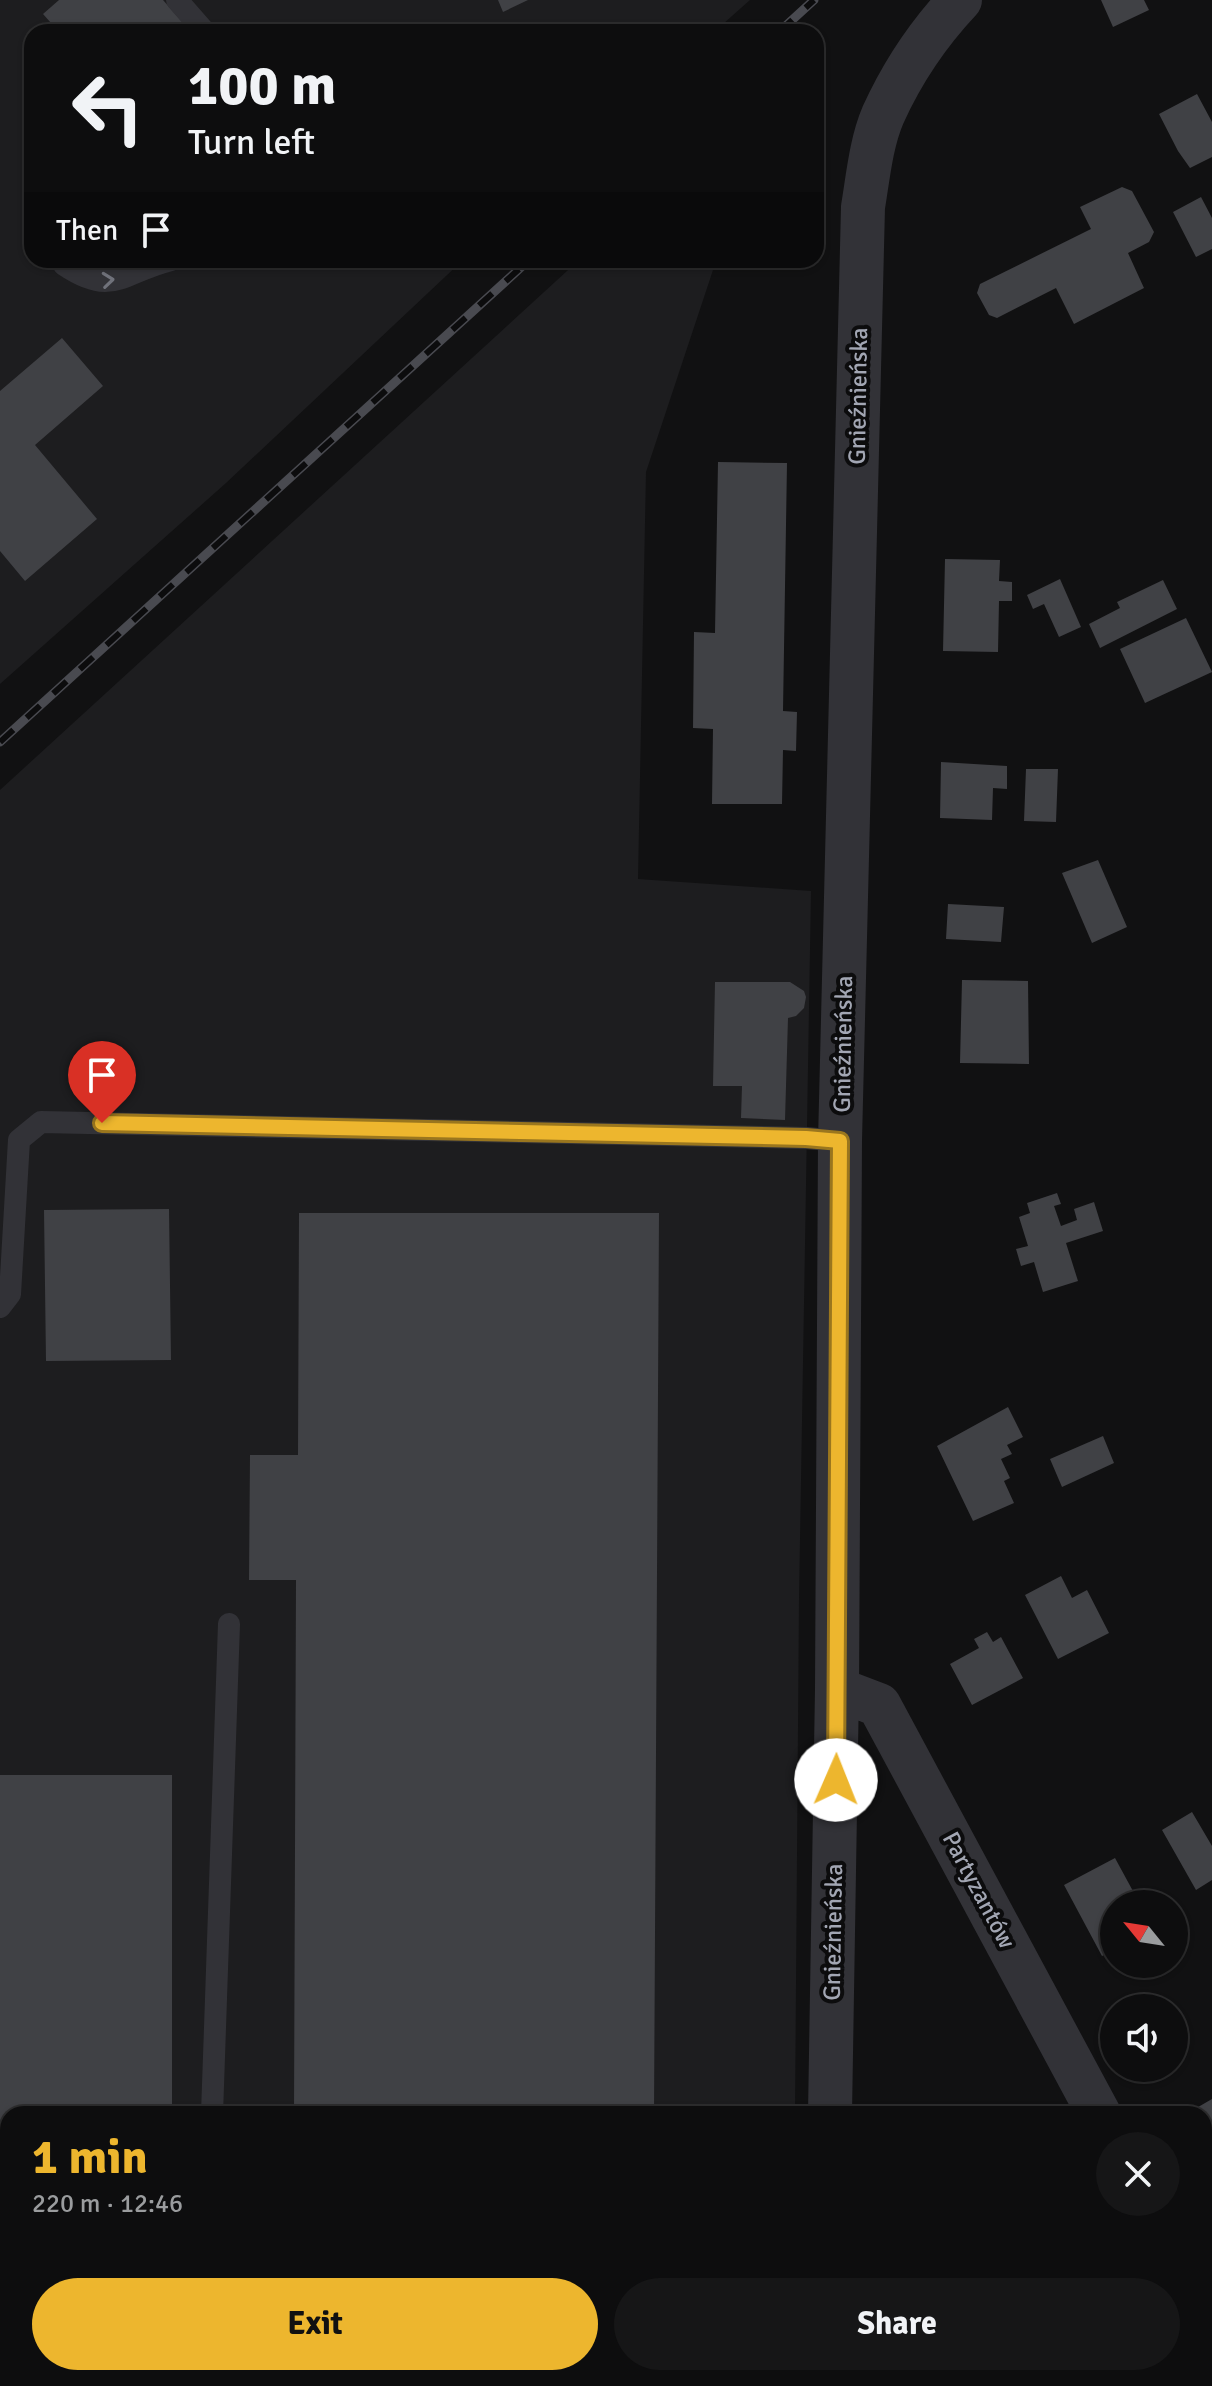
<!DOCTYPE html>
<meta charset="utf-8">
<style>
:root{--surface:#0d0d0e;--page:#161617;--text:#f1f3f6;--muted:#9a9c9e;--line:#2d2d2e;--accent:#edb62e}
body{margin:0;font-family:Signika,sans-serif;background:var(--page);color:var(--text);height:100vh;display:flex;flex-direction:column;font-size:30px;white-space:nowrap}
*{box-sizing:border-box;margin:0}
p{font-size:26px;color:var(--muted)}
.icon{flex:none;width:44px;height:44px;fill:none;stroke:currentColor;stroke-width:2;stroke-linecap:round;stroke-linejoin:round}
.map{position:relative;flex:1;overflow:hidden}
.panel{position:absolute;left:0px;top:2106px;width:1212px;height:280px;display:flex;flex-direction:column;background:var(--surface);border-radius:24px 24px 0 0;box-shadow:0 2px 6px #0004,0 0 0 2px var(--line)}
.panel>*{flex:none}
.banner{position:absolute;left:24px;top:24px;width:800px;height:244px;border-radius:24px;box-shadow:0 2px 6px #0004,0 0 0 2px var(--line);background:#0d0d0e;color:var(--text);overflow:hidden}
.needle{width:52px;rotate:300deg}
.fabs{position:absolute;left:1100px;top:1890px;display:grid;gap:16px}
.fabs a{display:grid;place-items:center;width:88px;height:88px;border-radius:50%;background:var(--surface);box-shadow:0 2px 6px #0004,0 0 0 2px var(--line);font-size:40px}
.pin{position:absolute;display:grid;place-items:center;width:68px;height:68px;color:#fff;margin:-82px -34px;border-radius:50% 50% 50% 0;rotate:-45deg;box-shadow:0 0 8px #0007}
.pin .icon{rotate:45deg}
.me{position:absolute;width:88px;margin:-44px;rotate:1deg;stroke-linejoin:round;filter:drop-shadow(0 0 6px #0008)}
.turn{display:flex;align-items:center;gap:28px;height:168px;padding:0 32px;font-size:36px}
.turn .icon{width:104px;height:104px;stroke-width:2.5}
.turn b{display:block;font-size:56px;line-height:68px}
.then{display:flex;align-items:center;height:76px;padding:0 32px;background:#0003;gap:16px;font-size:30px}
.round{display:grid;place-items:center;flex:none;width:84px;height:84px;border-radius:42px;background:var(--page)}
.head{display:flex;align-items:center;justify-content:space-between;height:136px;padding:0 32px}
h1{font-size:48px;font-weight:700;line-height:60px;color:var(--accent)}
.cta{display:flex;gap:16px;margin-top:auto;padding:16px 32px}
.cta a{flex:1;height:92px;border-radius:48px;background:var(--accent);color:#111;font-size:32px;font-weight:700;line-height:92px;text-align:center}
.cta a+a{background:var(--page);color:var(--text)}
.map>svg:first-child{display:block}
.built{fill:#1d1d1f}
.building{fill:#404145}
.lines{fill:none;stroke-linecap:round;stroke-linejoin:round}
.path{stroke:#38393e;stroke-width:5;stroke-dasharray:4 6;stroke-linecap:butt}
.service{stroke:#323237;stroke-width:22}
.minor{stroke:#323237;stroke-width:44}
.rail-casing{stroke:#494a50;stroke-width:9}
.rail{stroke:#0c0c0d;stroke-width:6;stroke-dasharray:18;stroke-linecap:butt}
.oneway{stroke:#70727b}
.route-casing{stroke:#9a761e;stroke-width:20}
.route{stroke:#edb62e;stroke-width:14}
.labels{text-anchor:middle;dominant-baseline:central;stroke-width:8;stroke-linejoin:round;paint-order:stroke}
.street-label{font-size:24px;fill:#a2a6b3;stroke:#0c0c0d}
</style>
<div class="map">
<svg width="1212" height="2386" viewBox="0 0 1212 2386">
<rect width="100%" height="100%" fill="#111112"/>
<path class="built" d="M0 0H750L714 32H32V260H463L226 483 0 684Z
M579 260H719L714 267 646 472 638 879 811 891 799 1599 795 2114H8V2378H793V2386H0V790Z"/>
<path class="building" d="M59 0H163L191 32H59L43 14Z
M498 0H528L503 12Z
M1101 0H1144L1149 10 1113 27Z
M1197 94 1212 122V157L1190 168 1178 151 1159 114Z
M1122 187 1132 191 1154 232 1149 242 1128 253 1144 288 1074 324 1056 288 997 318 989 315 977 293 980 284 1091 229 1080 207Z
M1201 197 1212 218V249L1196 257 1173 212Z
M62 338 103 386 35 445 97 519 25 581 0 551V391Z
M718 462 787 463 783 711 797 712 796 751 783 750 782 804H712L713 729 693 728 694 632 715 633Z
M945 559 1000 560 999 581 1012 582V601H999L998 652 943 651Z
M1060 579 1081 627 1059 637 1044 604 1033 609 1027 595Z
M1163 580 1177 609 1100 648 1089 624 1120 608 1117 602Z
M1186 618 1212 672 1145 703 1120 649Z
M941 762 1007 766V789L993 788 992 820 940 818Z
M1026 769H1058L1056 822 1024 821Z
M1098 860 1127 927 1092 943 1062 873Z
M948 904 1004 907 1001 942 946 939Z
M962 980 1028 981 1029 1064 960 1063Z
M715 982H790L804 991 806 997 804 1008 796 1016 788 1018 785 1120 741 1118 742 1086H713Z
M1057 1193 1061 1204 1054 1206 1061 1226 1077 1220 1074 1209 1094 1202 1103 1231 1066 1243 1078 1281 1043 1292 1034 1262 1021 1266 1016 1249 1028 1246 1019 1217 1030 1213 1027 1203Z
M169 1209 171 1360 46 1361 44 1210Z
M299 1213H659L654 2114H294L296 1580H249L250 1455H298Z
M1008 1407 1023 1437 1007 1445 1012 1454 1001 1459 1010 1478 1004 1481 1014 1503 973 1521 937 1446Z
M1103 1436 1114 1463 1062 1487 1050 1459Z
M1061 1576 1072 1598 1087 1590 1109 1633 1058 1659 1025 1595Z
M987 1632 993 1642 1001 1637 1023 1678 972 1705 950 1664 979 1648 974 1639Z
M0 1775H172V2114H8V2145H0Z
M1192 1812 1212 1846V1880L1196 1890 1162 1830Z
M1115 1858 1140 1904H1114V1950L1102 1956 1064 1885Z
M1212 2099V2159L1204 2145V2114H1186Z
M0 2355H8V2378H161V2386H0Z
M293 2378H653V2386H293Z"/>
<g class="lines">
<path class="path" d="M1204 2366 1212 2380"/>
<path class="service" d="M177 0 205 32
M64 265C113 298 122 272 171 260
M0 1307 10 1294 19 1140 41 1122 806 1138 840 1141
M212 2114 229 1624
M202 2386V2378"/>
<path class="minor" d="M837 1689 879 1705 1099 2114
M830 2114 837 1689 840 1141 863 207C868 177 871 143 883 115 902 73 929 33 960 0
M1204 2309 1212 2325
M825 2386V2378"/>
<defs>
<path id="rail" d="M779 32 814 0
M0 742 529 260"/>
</defs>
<use href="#rail" class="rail-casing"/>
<use href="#rail" class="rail"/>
</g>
<defs><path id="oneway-chevron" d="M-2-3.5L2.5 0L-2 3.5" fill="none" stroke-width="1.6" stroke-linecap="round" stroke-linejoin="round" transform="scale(2)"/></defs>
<use class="oneway" href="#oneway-chevron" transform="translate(108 280) rotate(-6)"/>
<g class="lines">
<defs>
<path id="route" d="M102 1123 806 1138 840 1141 836 1780"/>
</defs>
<use href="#route" class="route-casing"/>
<use href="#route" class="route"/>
</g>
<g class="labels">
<g class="street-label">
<text transform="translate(858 396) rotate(-89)">Gnieźnieńska</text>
<text transform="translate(843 1044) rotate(-89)">Gnieźnieńska</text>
<text transform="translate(979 1890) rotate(62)">Partyzantów</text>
<text transform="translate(833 1932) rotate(-89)">Gnieźnieńska</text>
</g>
</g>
</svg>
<div class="fabs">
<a><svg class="needle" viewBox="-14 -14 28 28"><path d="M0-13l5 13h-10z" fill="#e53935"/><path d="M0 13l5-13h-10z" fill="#9a9c9e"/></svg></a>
<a><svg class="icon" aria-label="sound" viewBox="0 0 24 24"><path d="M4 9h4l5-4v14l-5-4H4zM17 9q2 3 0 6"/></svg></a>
</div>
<div class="pin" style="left:102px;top:1123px;background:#d93025"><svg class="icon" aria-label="arrive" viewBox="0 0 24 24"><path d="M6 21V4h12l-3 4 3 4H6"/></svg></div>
<svg class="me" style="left:836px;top:1780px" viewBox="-20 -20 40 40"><circle r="19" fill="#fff"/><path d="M0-13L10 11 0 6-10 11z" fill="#edb62e"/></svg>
<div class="banner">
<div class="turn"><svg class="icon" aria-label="left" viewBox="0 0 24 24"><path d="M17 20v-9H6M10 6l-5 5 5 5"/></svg><div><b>100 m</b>Turn left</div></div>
<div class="then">Then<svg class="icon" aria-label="arrive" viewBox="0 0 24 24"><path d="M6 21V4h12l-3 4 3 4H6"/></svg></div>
</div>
<section class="panel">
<div class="head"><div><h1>1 min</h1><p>220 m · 12:46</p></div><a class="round"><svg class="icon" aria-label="close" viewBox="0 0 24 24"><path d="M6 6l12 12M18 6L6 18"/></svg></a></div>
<div class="cta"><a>Exit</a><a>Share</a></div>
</section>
</div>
